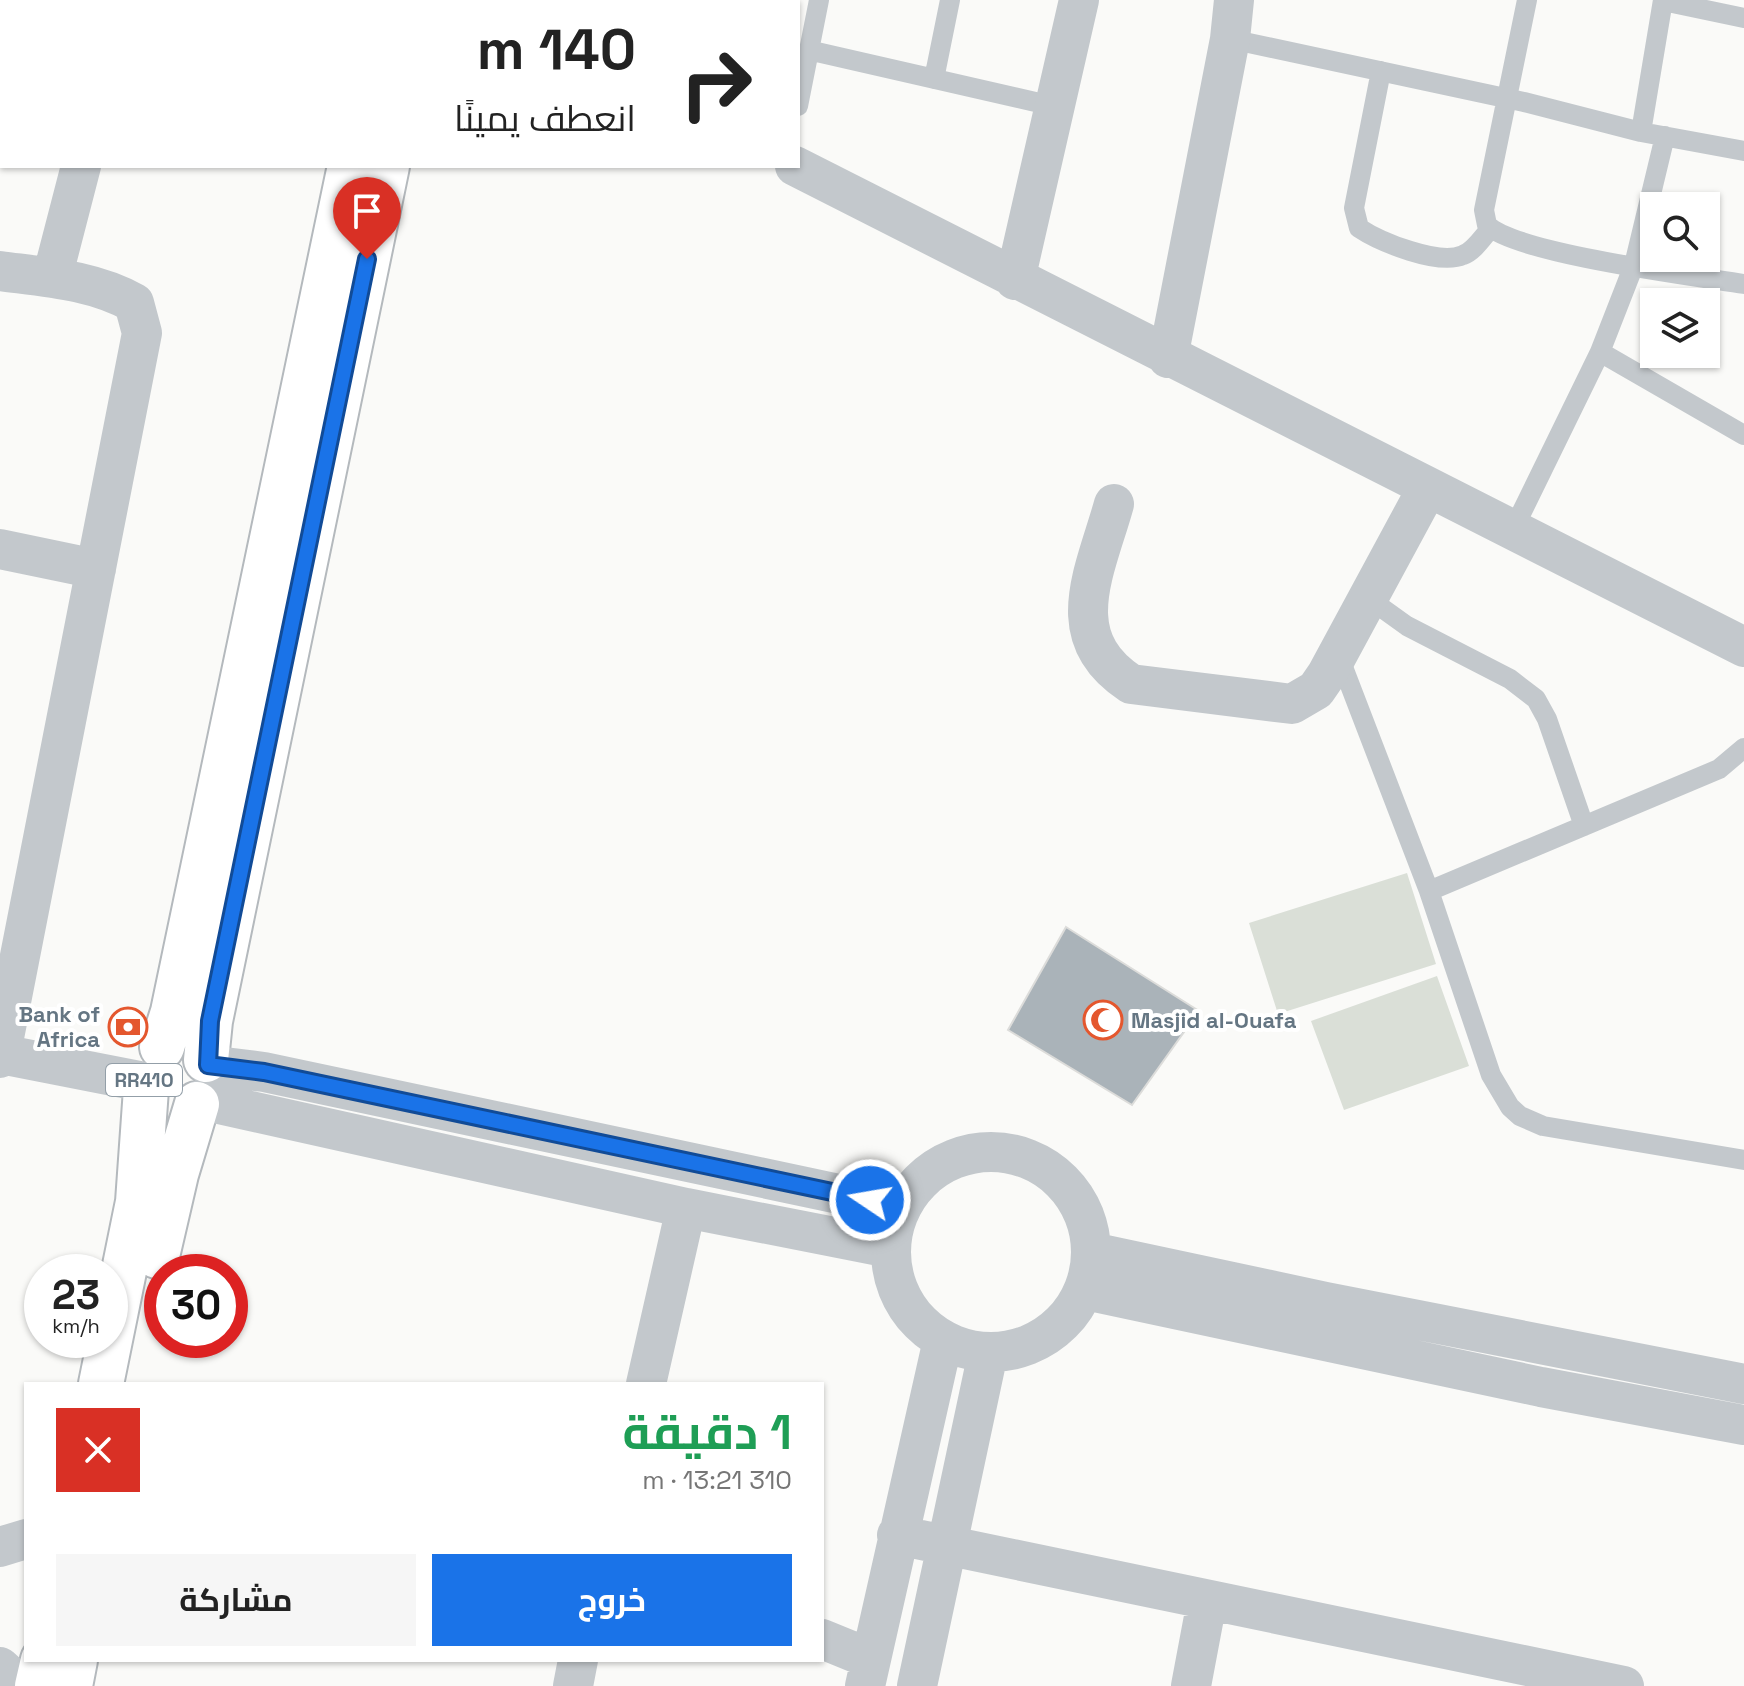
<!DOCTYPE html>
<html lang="ar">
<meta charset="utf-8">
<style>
:root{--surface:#fff;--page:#f6f6f6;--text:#222;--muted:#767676;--accent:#1a73e8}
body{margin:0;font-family:"Space Grotesk",Cairo,sans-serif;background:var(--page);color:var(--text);direction:rtl;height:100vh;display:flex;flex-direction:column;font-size:30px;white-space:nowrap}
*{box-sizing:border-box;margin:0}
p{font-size:26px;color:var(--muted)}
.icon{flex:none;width:44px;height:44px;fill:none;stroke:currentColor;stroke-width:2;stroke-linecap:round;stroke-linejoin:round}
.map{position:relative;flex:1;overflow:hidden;direction:ltr}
.side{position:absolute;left:24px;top:1382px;width:800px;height:280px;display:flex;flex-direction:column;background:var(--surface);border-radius:0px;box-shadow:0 2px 6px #0004;direction:rtl}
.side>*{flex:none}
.guide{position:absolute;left:0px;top:0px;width:800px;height:168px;box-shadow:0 2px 6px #0004;direction:rtl;background:#fff;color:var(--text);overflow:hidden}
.fabs{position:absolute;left:1640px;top:192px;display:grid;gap:16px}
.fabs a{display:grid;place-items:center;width:80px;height:80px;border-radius:0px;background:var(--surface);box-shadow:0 2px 6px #0004;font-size:40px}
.speed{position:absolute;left:24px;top:1254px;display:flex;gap:16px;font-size:40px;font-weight:700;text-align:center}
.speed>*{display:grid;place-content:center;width:104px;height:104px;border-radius:50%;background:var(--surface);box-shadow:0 2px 6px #0004;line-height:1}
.speed small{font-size:20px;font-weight:400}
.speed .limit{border:12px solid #d22;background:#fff;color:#111}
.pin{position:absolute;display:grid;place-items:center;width:68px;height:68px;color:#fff;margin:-82px -34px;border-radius:50% 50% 50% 0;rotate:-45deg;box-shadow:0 0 8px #0007}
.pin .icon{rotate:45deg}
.me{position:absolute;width:88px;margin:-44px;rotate:282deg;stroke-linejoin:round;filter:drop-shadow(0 0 6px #0008)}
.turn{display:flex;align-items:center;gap:28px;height:168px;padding:0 32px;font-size:36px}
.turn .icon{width:104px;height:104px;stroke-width:2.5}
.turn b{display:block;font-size:56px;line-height:68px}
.round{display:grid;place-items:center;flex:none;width:84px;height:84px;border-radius:0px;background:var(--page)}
.head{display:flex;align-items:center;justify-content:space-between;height:136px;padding:0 32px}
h1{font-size:48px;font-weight:700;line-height:60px;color:#1e9e55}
.cta{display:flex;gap:16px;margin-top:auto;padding:16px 32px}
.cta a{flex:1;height:92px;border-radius:0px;background:var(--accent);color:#fff;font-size:32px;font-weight:700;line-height:92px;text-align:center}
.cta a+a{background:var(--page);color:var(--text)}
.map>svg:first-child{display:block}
.green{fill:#dadfd7}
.building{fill:#aab3b9;stroke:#dcdcda;stroke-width:2}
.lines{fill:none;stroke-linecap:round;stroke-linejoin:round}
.highway-casing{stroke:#b4b9bd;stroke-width:48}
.lane{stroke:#c3c8cc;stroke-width:20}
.street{stroke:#c3c8cc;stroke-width:40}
.highway{stroke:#fff;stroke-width:44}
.route-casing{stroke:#114b97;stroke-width:20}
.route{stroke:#1a73e8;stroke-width:14}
.labels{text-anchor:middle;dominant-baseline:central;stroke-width:8;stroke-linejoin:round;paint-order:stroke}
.shield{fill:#fff;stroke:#939fa8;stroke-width:2}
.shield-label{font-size:20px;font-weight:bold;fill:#657683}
.poi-label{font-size:22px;font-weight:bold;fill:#657683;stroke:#fff;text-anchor:end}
</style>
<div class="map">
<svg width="1744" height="1686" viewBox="0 0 1744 1686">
<rect width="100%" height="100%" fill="#fafaf8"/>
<path class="green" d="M1407 873 1436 964 1278 1014 1249 923Z
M1437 976 1469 1066 1344 1110 1311 1021Z"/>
<path class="building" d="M1066 927 1199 1011 1132 1105 1008 1030Z"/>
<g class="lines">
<defs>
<path id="highway" d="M384 2 385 0
M420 2 421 0
M162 1047 173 1012 350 166
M206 1060 210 1021 387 166
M157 1256 176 1174 197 1104
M101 1384 138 1202 146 1089
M37 1686 43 1660
M70 1686 75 1660"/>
</defs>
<use href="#highway" class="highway-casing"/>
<path class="lane" d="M1527 0 1484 210 1487 225C1518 254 1694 276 1744 284
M1663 1 1744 18
M569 2 570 0
M1230 39 1524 102 1641 132 1744 151
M808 50 1057 107
M1381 71 1354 208 1359 228C1380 242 1439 266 1463 255 1474 251 1482 238 1490 229
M934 79 950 0
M798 106 819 0
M1641 132 1663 0
M1665 136 1634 265 1600 352 1744 435
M1513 530 1600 352
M1368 598 1407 626 1510 679 1536 699 1547 719 1584 826
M1338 654 1429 891 1491 1075 1510 1107 1520 1116 1543 1126 1744 1160
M1429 891 1719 769 1744 748"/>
<path class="street" d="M260 0 266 2
M474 0 478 2
M126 2 127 0
M0 4 2 0
M795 166 1744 647
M0 271C45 277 93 280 134 303L142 333 0 1058
M52 278 81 166
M1015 280 1079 0
M1168 358 1230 39 1234 0
M1114 504C1095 572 1059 637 1131 684L1292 704 1316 690 1327 674 1428 487
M0 549 96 569
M0 1054 144 1082
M208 1065 264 1072 900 1207
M201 1100 686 1208 890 1248
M891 1252a100 100 0 1 1 200 0a100 100 0 1 1-200 0Z
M1092 1252 1326 1302 1744 1384
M1085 1290 1541 1387 1744 1425
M646 1384 686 1208
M897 1535 1624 1686
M0 1547 26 1539
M822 1639 871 1659
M0 1667 21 1686
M573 1686 578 1660
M865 1686 943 1340
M917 1686 988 1353
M1191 1686 1207 1601"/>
<use href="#highway" class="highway"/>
</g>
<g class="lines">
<defs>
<path id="route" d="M367 259 210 1021 208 1065 264 1072 870 1200"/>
</defs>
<use href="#route" class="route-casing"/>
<use href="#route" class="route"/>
</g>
<defs>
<symbol id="mosque-ring" viewBox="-11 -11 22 22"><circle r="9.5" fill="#fff" stroke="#e4572e" stroke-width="1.5"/><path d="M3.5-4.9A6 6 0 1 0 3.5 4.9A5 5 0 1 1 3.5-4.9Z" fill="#e4572e"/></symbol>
<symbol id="bank-ring" viewBox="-11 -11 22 22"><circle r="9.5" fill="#fff" stroke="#e4572e" stroke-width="1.5"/><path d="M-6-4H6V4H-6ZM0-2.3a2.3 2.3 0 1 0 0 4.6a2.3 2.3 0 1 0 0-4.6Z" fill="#e4572e"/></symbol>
</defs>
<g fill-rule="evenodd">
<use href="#mosque-ring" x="1081" y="998" width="44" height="44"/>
<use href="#bank-ring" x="106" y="1005" width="44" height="44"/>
</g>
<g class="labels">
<rect class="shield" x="106" y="1064" width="76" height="32" rx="6"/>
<g class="shield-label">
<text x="144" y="1080">RR410</text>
</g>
<g class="poi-label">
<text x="100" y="1014">Bank of<tspan x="100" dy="25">Africa</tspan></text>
<text x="1131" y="1020" text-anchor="start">Masjid al-Ouafa</text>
</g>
</g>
</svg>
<div class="fabs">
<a><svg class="icon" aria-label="search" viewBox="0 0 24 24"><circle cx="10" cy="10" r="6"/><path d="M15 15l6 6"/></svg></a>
<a><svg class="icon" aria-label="layers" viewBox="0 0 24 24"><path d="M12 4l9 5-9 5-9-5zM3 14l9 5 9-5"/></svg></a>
</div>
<div class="speed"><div>23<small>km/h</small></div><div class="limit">30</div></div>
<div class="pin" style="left:367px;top:259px;background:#d93025"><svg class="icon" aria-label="arrive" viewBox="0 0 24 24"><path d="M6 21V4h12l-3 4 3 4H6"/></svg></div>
<svg class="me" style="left:870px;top:1200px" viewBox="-20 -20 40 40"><circle r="17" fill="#1a73e8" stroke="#fff" stroke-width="3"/><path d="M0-11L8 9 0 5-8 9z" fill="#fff"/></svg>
<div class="guide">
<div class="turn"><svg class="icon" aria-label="right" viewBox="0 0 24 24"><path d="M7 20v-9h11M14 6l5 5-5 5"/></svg><div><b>140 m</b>انعطف يمينًا</div></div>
</div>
<section class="side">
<div class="head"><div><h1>1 دقيقة</h1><p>310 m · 13:21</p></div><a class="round" style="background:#d93025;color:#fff"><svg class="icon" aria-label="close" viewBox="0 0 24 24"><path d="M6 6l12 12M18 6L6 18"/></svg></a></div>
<div class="cta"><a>خروج</a><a>مشاركة</a></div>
</section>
</div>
